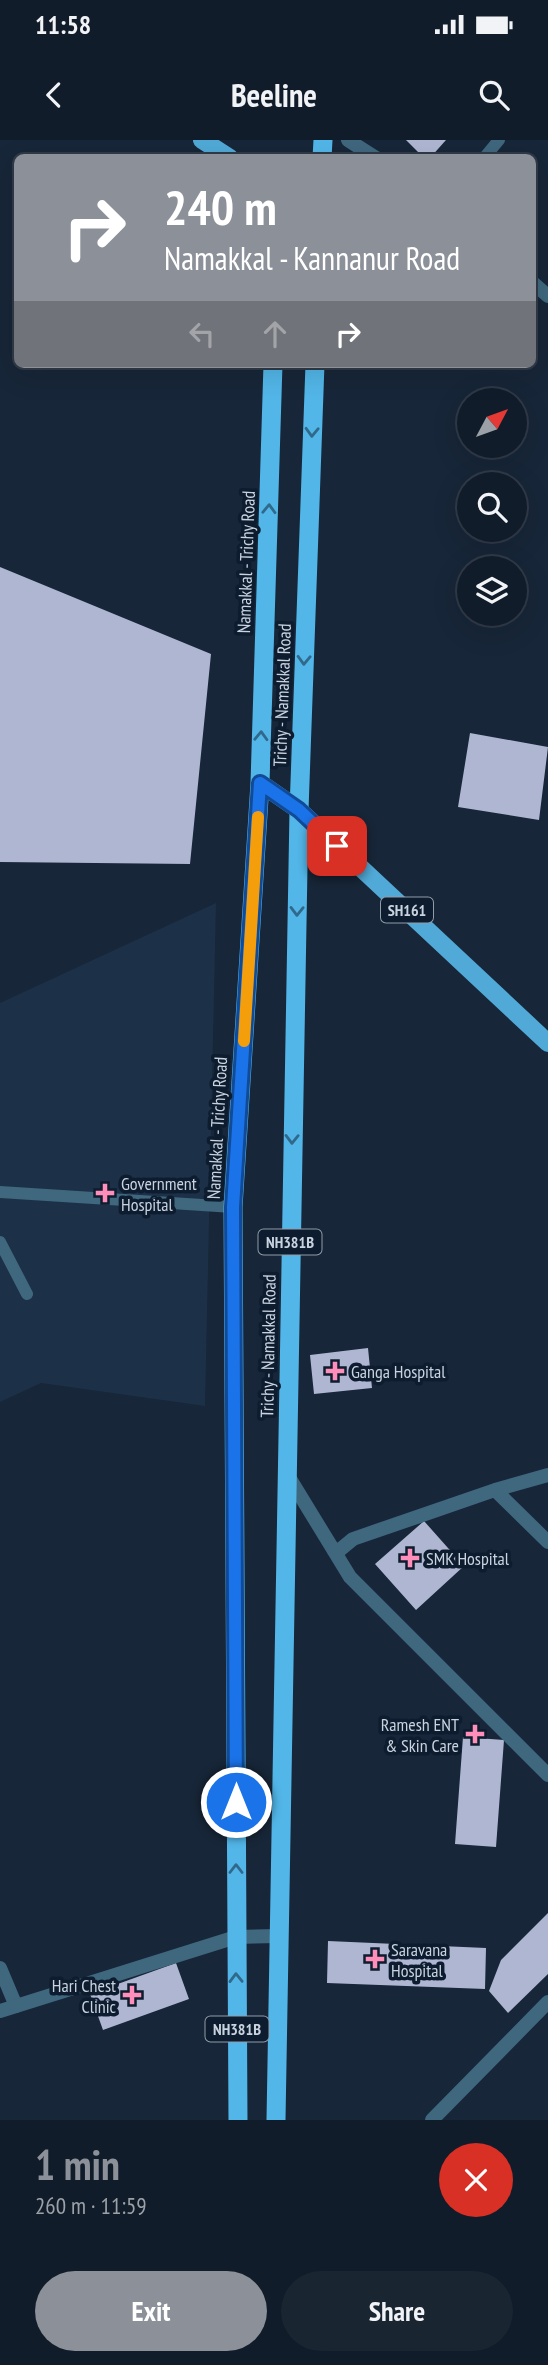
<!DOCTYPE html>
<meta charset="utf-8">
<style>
:root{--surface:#111c2a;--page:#1a2532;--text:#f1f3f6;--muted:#9ca1a8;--line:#303a47;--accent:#8c9099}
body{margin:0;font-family:"PT Sans Narrow",sans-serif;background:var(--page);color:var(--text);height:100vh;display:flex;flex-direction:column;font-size:26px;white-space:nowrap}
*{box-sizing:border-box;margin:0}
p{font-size:23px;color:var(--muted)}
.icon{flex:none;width:38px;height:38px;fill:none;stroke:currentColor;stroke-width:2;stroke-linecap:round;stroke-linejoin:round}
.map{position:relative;height:1980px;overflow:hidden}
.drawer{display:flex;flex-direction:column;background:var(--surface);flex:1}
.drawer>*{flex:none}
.hud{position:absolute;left:14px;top:14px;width:522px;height:214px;border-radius:10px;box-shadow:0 7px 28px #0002,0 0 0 2px var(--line);background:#8c9099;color:#fff;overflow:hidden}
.needle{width:46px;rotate:49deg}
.fabs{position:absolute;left:457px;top:248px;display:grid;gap:14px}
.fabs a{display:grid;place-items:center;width:70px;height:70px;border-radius:50%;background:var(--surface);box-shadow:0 7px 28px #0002,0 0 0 2px var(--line);font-size:35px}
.pin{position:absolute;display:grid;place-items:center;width:60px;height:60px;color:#fff;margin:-30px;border-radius:14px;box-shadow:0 4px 10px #0006}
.me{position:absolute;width:77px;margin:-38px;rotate:0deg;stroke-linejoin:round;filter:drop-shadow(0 0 5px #0008)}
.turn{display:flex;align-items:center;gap:24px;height:147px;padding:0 35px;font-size:32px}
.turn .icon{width:91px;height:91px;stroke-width:2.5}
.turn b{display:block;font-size:49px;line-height:60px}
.lanes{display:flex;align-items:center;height:66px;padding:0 35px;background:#0003;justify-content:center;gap:35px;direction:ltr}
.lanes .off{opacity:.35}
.round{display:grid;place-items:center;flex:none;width:74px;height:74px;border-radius:37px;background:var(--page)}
.headline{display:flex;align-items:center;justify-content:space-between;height:119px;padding:0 35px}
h1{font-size:42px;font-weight:700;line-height:52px;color:var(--accent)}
.primary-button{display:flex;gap:14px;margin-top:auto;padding:14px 35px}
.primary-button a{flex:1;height:80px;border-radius:42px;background:var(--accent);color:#fff;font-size:28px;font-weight:700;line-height:80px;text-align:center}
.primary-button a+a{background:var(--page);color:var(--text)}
.status{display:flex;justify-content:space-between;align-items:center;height:49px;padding:0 35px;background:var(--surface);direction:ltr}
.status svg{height:19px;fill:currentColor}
header{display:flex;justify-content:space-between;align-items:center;height:91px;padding:0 35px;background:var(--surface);font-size:32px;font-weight:700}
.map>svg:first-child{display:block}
.built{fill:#1c3048}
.building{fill:#afb6d2}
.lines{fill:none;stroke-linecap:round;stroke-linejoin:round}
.service{stroke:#3f677d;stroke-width:12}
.minor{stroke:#3f677d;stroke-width:14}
.tertiary{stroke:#3f677d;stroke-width:14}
.primary{stroke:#50a9d6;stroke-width:18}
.trunk{stroke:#52b6e8;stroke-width:19}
.oneway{stroke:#30698b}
.route-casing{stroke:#114b97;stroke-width:18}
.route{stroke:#1a73e8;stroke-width:12}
.slow{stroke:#f59e0b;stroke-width:12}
.poi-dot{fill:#ff8eba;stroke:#0d1c2e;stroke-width:2.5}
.labels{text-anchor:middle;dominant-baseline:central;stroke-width:7;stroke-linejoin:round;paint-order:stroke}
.shield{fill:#0d1c2e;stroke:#919cab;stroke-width:2}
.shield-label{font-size:16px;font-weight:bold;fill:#c9d3e0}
.street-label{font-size:18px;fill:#c9d3e0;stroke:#0d1c2e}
.poi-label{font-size:18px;fill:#c9d3e0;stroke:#0d1c2e;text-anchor:start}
</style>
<div class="status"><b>11:58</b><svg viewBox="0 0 49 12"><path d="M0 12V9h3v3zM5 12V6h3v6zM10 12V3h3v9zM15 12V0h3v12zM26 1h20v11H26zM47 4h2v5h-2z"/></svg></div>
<header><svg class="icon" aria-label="back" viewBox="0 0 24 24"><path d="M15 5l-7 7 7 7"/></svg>Beeline<svg class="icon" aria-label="search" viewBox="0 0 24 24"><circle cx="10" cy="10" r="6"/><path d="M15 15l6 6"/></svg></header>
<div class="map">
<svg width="548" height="1980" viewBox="0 0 548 1980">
<rect width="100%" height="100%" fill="#172638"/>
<path class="built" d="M216 763 205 1266 41 1243 0 1262V863Z"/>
<path class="building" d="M406 0H446L430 18H424Z
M0 427 211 514 190 724 0 722Z
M470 593 548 607 539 680 458 667Z
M368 1208 372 1248 314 1254 310 1215Z
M424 1381 464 1426 416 1470 375 1424Z
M463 1597 504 1600 496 1707 455 1704Z
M548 1773V1834L508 1873 489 1851 501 1820Z
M328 1801 486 1808 485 1849 327 1843Z
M176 1823 189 1859 103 1890 90 1854Z"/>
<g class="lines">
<path class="service" d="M484 18 499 0
M0 1052 233 1067
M0 1102 27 1154"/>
<path class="minor" d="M348 0 376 18
M532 142 548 156
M287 1334 350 1437 548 1635
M495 1350 548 1402
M334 1411 336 1413 353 1399 495 1350 548 1335
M0 1828 16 1866
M432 1980 548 1862"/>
<path class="tertiary" d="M0 1871 236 1797 278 1796"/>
<path class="primary" d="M202 0 230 18
M260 643 299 670 548 903"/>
<path class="trunk" d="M322 18 323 0
M238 1980 233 1067 260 643 273 224
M276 1980 299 670 315 224"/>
</g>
<defs><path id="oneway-chevron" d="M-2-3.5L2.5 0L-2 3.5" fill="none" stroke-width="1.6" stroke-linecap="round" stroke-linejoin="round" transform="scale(1.75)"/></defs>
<g class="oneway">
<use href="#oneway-chevron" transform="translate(312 292) rotate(92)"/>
<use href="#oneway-chevron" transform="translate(269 369) rotate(-88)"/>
<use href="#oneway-chevron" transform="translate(304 520) rotate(92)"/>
<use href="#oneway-chevron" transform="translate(261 596) rotate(-88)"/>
<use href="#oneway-chevron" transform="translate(297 771) rotate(91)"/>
<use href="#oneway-chevron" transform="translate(292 999) rotate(91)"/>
<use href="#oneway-chevron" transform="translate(236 1729) rotate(-90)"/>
<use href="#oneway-chevron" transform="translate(236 1838) rotate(-91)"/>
</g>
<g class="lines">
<defs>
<path id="route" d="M236 1662 233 1067 260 643 299 670 337 706"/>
</defs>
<use href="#route" class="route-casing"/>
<use href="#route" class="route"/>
<path class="slow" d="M244 901 258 677"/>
</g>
<g class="poi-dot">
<path d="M101.5 1042.5h7v7h7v7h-7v7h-7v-7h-7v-7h7z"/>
<path d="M331.5 1220.5h7v7h7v7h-7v7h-7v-7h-7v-7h7z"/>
<path d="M406.5 1407.5h7v7h7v7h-7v7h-7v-7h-7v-7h7z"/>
<path d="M471.5 1583.5h7v7h7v7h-7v7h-7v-7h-7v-7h7z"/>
<path d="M371.5 1808.5h7v7h7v7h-7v7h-7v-7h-7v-7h7z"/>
<path d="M128.5 1844.5h7v7h7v7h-7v7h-7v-7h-7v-7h7z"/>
</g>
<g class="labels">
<g class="shield">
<rect x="381" y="757.5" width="52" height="25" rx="5"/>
<rect x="258.5" y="1089.5" width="63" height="25" rx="5"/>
<rect x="205.5" y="1876.5" width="63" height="25" rx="5"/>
</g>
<g class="shield-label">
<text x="407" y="770">SH161</text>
<text x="290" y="1102">NH381B</text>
<text x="237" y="1889">NH381B</text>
</g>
<g class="street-label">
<text transform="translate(246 422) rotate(-88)">Namakkal - Trichy Road</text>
<text transform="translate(282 555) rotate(-88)">Trichy - Namakkal Road</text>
<text transform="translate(217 988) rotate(-87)">Namakkal - Trichy Road</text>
<text transform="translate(268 1206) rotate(-89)">Trichy - Namakkal Road</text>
</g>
<g class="poi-label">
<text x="121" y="1043">Government<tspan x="121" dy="21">Hospital</tspan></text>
<text x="351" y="1231">Ganga Hospital</text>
<text x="426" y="1418">SMK Hospital</text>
<text x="459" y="1584" text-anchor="end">Ramesh ENT<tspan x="459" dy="21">&amp; Skin Care</tspan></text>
<text x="391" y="1809">Saravana<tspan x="391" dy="21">Hospital</tspan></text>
<text x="116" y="1845" text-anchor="end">Hari Chest<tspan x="116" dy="21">Clinic</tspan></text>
</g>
</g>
</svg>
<div class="fabs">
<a><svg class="needle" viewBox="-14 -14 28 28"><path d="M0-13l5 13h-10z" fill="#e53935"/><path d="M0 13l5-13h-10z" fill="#9ca1a8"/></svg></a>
<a><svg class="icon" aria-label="search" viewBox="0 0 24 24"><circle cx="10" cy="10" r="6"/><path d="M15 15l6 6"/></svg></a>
<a><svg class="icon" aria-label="layers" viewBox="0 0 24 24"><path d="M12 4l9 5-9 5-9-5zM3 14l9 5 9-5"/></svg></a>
</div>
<div class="pin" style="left:337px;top:706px;background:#d93025"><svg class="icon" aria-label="arrive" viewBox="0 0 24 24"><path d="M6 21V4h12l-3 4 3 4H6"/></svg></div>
<svg class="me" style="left:236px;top:1662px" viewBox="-20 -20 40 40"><circle r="17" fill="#1a73e8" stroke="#fff" stroke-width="3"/><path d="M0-11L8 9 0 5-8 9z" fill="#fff"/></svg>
<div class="hud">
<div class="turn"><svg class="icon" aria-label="right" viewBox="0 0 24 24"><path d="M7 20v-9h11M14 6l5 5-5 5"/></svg><div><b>240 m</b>Namakkal - Kannanur Road</div></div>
<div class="lanes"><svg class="icon off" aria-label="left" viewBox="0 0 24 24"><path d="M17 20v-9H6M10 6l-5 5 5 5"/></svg><svg class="icon off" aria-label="ahead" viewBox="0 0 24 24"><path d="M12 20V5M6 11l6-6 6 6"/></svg><svg class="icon" aria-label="right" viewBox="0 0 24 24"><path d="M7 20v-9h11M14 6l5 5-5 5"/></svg></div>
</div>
</div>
<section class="drawer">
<div class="headline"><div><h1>1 min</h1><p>260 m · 11:59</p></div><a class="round" style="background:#d93025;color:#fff"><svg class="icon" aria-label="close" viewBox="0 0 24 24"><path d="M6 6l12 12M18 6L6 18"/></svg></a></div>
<div class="primary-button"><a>Exit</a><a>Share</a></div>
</section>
